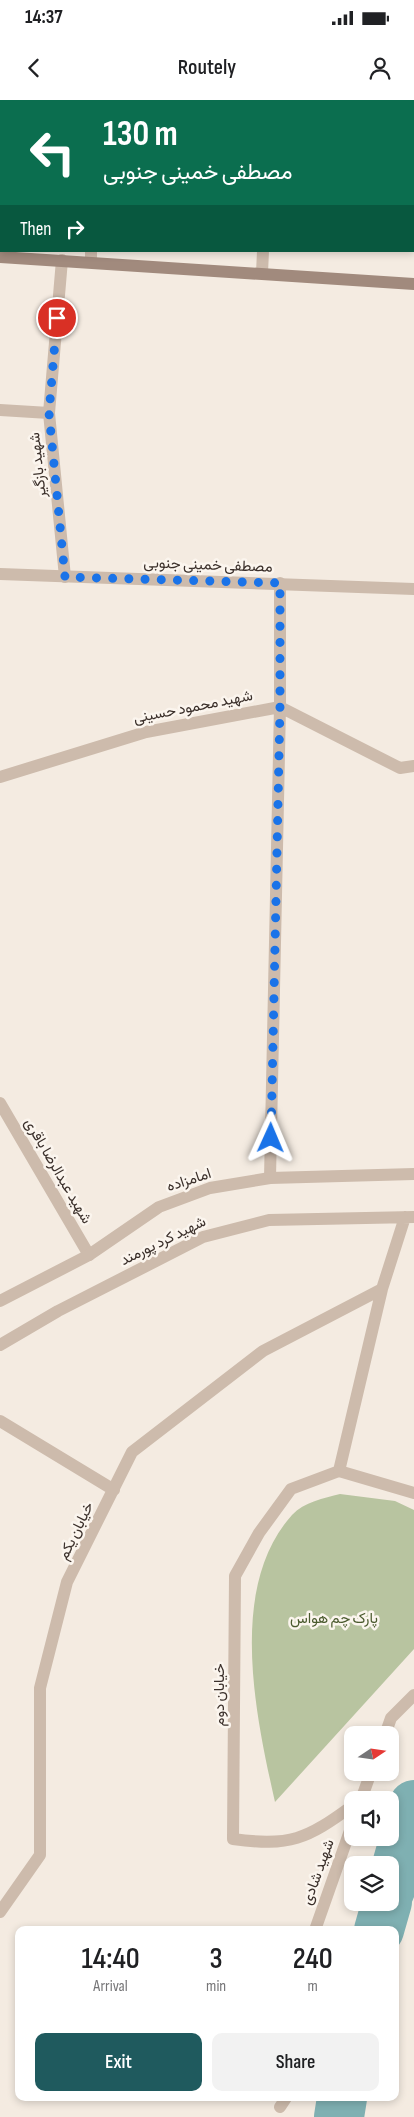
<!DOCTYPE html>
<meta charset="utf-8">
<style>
:root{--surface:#fff;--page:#f2f2f2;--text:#202124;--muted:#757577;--accent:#1f5a5e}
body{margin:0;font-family:"Sofia Sans Condensed",Vazirmatn,sans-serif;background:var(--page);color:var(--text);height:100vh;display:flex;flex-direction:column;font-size:19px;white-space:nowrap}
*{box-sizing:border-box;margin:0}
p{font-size:16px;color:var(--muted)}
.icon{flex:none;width:28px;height:28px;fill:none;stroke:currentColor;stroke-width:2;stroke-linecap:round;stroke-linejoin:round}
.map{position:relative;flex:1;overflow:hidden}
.sheet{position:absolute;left:15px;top:1826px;width:384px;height:175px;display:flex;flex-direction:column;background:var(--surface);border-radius:10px;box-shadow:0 2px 8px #0003}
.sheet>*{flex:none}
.hud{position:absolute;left:0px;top:0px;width:415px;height:152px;box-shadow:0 2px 8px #0003;background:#0b6e4f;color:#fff;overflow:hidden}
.needle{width:32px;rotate:77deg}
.buttons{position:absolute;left:344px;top:1626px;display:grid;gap:10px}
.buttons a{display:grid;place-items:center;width:55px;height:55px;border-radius:10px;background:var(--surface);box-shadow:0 2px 8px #0003;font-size:25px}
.pin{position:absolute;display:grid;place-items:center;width:42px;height:42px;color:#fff;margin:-21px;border:2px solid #fff;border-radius:50%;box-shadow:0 1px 5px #0007}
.me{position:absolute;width:55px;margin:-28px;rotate:1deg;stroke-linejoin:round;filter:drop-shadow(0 0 4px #0008)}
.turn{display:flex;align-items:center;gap:18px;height:105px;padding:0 20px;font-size:22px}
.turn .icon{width:65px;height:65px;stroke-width:2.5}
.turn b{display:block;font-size:35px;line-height:42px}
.then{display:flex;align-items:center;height:48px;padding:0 20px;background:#0003;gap:10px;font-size:19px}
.eta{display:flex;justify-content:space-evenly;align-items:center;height:85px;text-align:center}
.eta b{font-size:30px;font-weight:600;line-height:35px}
.cta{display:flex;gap:10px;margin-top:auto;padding:10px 20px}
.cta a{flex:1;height:58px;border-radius:10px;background:var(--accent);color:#fff;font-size:20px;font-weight:600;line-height:58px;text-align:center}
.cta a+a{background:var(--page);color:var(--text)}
.status{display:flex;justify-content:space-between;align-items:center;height:35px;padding:0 25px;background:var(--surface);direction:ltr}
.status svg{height:14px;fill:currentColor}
header{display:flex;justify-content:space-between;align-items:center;height:65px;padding:0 20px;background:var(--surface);font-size:22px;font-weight:600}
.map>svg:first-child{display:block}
.green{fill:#b8c4a0}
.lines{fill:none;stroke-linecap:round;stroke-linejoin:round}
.river{stroke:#7fb0b2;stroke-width:50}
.service{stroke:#cdbbac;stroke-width:12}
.minor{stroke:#cdbbac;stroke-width:12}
.tertiary{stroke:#cdbbac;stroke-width:12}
.secondary{stroke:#a18a7d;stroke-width:12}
.route{stroke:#1a73e8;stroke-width:9;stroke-dasharray:0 16.2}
.labels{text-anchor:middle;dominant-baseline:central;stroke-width:5;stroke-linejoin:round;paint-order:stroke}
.street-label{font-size:15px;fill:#3b302b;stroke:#fbf5ee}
.park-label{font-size:15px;fill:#4a5a2e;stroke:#fbf5ee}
</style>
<div class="status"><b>14:37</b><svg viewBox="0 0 49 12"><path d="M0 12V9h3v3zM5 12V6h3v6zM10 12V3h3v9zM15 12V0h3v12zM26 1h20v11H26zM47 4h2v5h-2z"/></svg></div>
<header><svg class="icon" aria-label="back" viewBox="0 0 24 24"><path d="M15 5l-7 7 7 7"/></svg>Routely<svg class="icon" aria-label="person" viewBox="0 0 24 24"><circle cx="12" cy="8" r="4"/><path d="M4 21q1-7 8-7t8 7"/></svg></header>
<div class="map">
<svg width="414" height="2017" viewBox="0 0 414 2017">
<rect width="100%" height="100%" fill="#f4ebe1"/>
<path class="green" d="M340 1394 395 1401 414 1410V1549L275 1702C256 1617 227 1487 292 1415 304 1402 324 1398 340 1394Z"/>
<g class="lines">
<path class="river" d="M390 1790 414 1705
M379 1830 387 1802
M339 2017 342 1998"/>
<path class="service" d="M93 1V0
M267 1V0
M62 160 49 313 65 477
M91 162V151
M262 173 263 151
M0 310 49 313
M0 677 146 632 280 607 400 668 414 666
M0 1003 89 1155
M270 1078 280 607V483"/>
<path class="minor" d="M0 1245 58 1211 203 1137 269 1120 414 1117
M0 1321 114 1390
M385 1635 391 1618 414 1595
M361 1700 371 1672
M352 1706C307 1739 290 1747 233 1739L235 1476 259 1433 291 1389 339 1371 382 1189 405 1117
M0 1812 40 1755V1588L67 1482 132 1352 263 1251 382 1189
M315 1830 352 1725
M280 2007 286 1998"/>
<path class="tertiary" d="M0 474 414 489
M0 1201 89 1155 159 1107 210 1088 270 1078 414 1074
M339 1371 414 1393"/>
<path class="secondary" d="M0 157 414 184"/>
</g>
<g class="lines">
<path class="route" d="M57 218 49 313 65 477 280 483V607L271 1038"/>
</g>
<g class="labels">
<g class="street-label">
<text transform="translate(38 365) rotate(-96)">شهید بازگیر</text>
<text transform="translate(208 465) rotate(2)">مصطفی خمینی جنوبی</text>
<text transform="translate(193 607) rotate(-11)">شهید محمود حسینی</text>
<text transform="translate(58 1071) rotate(60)">شهید عبدالرضا باقری</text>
<text transform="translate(189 1080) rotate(-18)">امامزاده</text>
<text transform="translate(163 1141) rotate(-26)">شهید کرد پورمند</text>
<text transform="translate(76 1431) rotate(-64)">خیابان یکم</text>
<text transform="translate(219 1595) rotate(-90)">خیابان دوم</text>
<text transform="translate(318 1772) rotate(-70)">شهید شادی</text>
</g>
<g class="park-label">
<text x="334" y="1518">پارک چم هواس</text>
</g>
</g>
</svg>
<div class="buttons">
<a><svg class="needle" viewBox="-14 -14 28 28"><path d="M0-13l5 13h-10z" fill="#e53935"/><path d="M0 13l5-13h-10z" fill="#757577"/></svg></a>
<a><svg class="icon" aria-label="sound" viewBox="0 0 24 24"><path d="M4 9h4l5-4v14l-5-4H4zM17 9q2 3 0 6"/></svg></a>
<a><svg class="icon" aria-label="layers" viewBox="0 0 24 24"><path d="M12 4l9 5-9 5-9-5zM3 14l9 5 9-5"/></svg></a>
</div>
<div class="pin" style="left:57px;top:218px;background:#d93025"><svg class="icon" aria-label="arrive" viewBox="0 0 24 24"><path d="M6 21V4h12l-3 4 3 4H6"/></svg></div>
<svg class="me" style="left:271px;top:1038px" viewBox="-20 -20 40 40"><path d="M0-17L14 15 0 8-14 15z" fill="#1a73e8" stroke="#fff" stroke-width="4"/></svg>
<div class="hud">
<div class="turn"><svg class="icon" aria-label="left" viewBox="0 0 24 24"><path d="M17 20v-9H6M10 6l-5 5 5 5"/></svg><div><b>130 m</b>مصطفی خمینی جنوبی</div></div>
<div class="then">Then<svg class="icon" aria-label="right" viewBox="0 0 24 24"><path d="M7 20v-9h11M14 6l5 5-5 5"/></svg></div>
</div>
<section class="sheet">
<div class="eta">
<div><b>14:40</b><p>Arrival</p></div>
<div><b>3</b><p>min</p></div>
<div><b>240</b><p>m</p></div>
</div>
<div class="cta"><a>Exit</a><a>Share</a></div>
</section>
</div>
